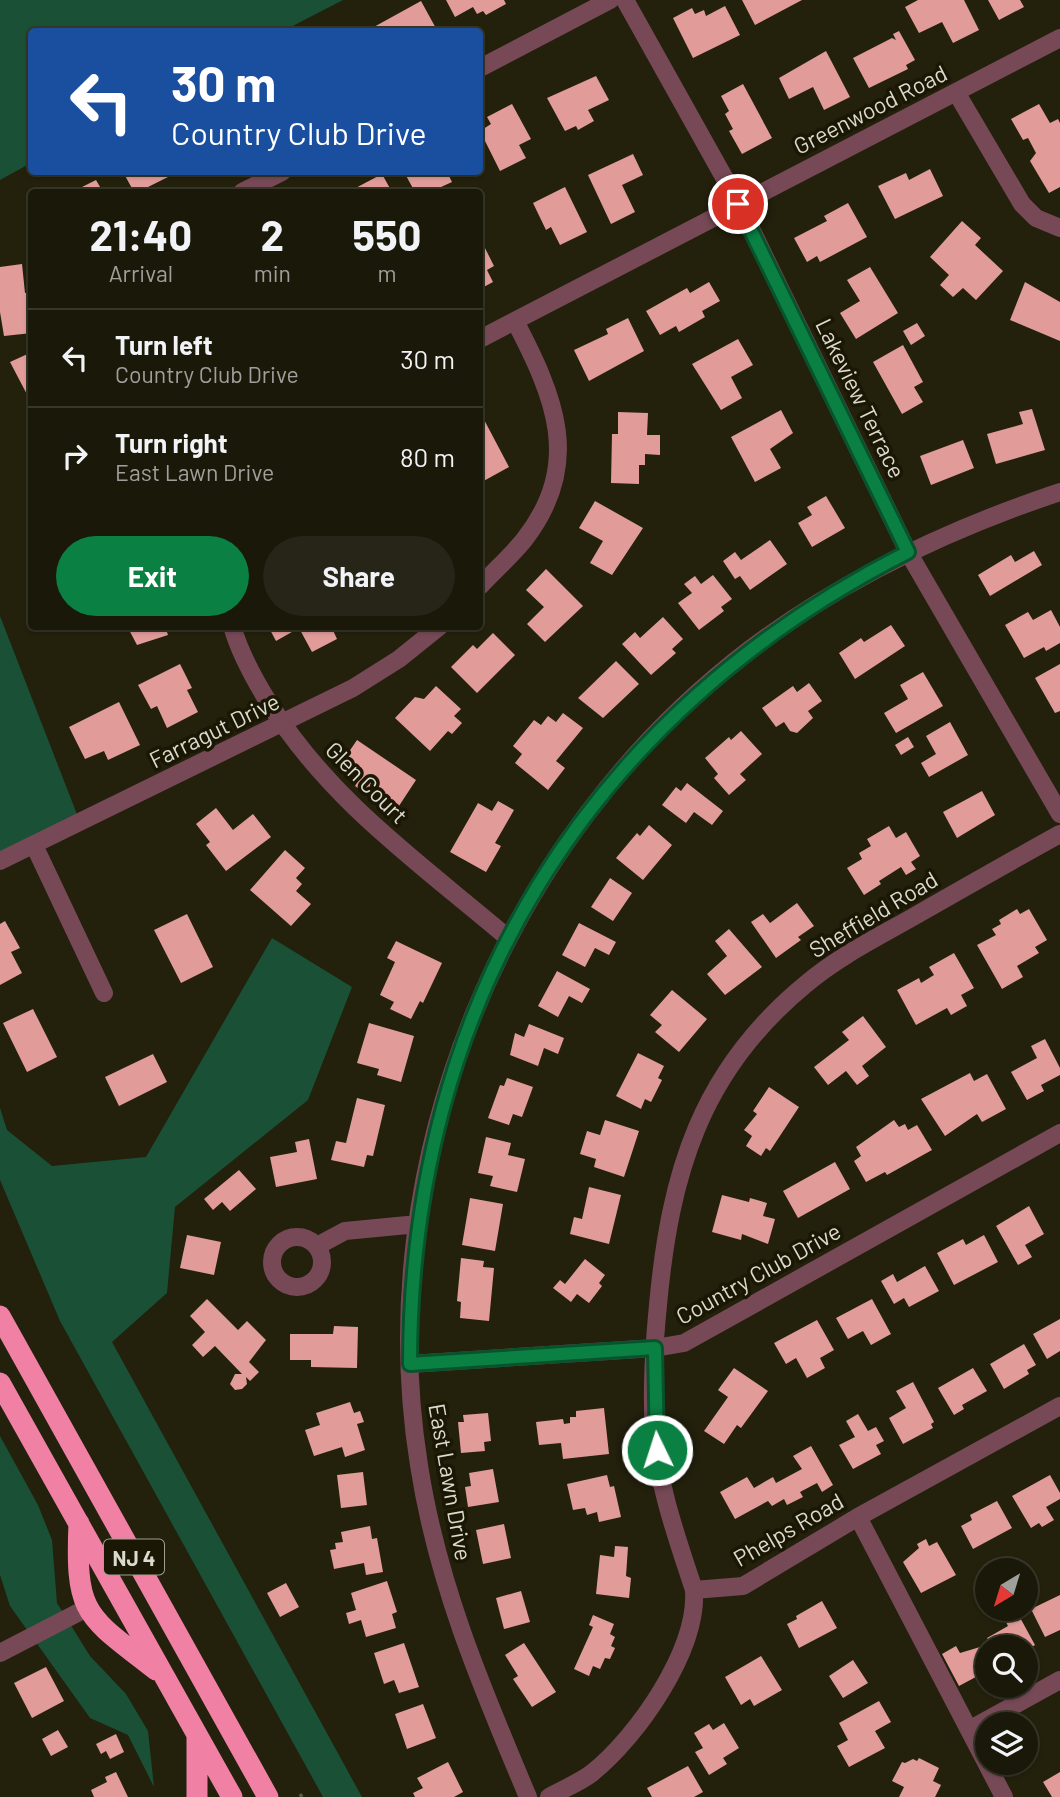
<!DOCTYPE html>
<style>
:root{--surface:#1a1809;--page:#272517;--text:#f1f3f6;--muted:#9fa09c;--line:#38372a;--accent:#0b8043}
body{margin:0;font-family:Barlow,sans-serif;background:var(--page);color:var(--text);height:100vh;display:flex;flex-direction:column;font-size:26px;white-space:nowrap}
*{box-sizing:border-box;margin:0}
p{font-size:23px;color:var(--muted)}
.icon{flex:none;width:38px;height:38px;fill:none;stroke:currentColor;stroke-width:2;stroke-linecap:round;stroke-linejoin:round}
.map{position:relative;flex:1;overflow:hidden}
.drawer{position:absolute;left:28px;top:189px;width:455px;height:441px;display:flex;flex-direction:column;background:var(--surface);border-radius:7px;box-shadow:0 2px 5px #0004,0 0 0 2px var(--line)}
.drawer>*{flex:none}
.hud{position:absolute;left:28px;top:28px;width:455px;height:147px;border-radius:7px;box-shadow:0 2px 5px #0004,0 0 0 2px var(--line);background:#1a4fa0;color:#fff;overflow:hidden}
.needle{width:46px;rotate:218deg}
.tools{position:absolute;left:975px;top:1558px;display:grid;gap:14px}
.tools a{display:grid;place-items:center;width:63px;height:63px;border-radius:50%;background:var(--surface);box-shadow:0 2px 5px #0004,0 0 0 2px var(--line);font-size:35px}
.pin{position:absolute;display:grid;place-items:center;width:60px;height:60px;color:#fff;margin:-30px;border:4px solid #fff;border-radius:50%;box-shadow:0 2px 7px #0007}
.me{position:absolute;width:77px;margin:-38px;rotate:356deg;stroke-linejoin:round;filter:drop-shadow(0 0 5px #0008)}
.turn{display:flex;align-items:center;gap:24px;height:147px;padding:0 28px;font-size:32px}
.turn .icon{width:91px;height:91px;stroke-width:2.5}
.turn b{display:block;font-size:49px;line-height:60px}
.eta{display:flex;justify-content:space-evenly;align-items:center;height:119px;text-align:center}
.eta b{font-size:42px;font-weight:700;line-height:49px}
.action{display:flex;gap:14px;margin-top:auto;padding:14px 28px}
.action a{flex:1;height:80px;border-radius:42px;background:var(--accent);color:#fff;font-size:28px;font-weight:700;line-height:80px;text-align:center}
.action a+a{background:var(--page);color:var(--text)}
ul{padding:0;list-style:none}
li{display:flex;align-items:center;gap:21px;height:98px;padding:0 28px;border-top:2px solid var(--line)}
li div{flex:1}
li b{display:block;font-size:26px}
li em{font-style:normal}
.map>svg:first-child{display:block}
.green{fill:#195036}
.building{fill:#e19c9a}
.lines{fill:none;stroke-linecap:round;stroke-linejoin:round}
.path{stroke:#5c5a48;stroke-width:3.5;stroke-dasharray:7 3.5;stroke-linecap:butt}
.street{stroke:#774957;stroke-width:18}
.highway{stroke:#f180a5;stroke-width:21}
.route-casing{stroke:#07532c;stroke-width:18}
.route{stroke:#0b8043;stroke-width:12}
.labels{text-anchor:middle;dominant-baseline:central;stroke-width:7;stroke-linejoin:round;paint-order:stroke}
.shield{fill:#1a1704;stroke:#a2a091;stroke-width:2}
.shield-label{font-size:21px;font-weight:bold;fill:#dcdace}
.street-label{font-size:23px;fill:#dcdace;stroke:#1a1704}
</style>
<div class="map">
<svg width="1060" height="1797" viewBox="0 0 1060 1797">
<rect width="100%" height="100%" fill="#23200c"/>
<path class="green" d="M0 0H343L283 31 32 32 31 163 0 180Z
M0 616 80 822 0 861Z
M272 938 352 987 308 1100 175 1207 167 1293 112 1342 362 1797H323L60 1321 0 1180V1108L7 1130 52 1166 146 1157Z
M0 1436 38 1505 52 1540 57 1603 90 1656 126 1694 148 1731 154 1787 128 1735 90 1718 10 1606 0 1575Z"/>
<path class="building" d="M446 0H504L506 4 486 15 483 11 477 14 473 7 455 17Z
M742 0H802L755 25Z
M918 0H964L979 30 953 43 942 22 919 33 905 7Z
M988 0H1020L1024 7 999 20Z
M421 1 438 32H374L372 28Z
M725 6 740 35 693 58 673 18 692 8 695 14 704 10 706 16Z
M899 31 915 60 906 65 908 69 869 88 853 58 892 38 896 40 893 34Z
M826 51 850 97 824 110 813 87 789 99 779 78Z
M596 76 609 100 588 110 594 121 578 130 576 126 565 131 547 98Z
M743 84 772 138 742 154 729 131 733 129 725 114 729 111 721 96Z
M512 104 531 139 519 145 526 158 500 171 480 131 491 124 487 117Z
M1039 104 1050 123 1058 119 1060 123V187L1049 193 1030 161 1036 153 1028 138 1023 140 1011 119Z
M633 154 643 175 622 185 635 212 611 224 588 175Z
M930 169 943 196 895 219 878 186 906 173 909 180Z
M123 172H178L138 192H134Z
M404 172H447L452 182 430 192H415Z
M382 174 392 192 350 191Z
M96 180 103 192H72Z
M565 187 587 232 560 245 551 227 546 230 533 203Z
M848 203 867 237 820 262 817 256 807 262 794 238 827 221 824 216Z
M962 221 981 238 975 245 1003 271 976 300 963 288 953 297 940 285 949 275 930 257Z
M484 246 494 266 487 270 493 282 480 289V248Z
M22 264 25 293 31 292 32 333 4 336 0 312V267Z
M870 267 898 313 856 339 840 313 860 301 847 280Z
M709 282 720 301 702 311 705 317 679 332 676 326 660 335 646 311 687 288 690 293Z
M1025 282 1060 302V341L1010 320Z
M628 318 644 351 589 381 574 350 608 334 606 329Z
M917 323 925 336 911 345 903 331Z
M738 339 753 365 731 377 742 398 721 410 692 364Z
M903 345 923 382 914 387 923 402 902 414 873 362Z
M32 352V404L10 362Z
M1032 409 1045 450 996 464 987 434 1023 424 1019 412Z
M781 410 793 433 770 449 781 468 755 482 731 437Z
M480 412 509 467 480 483Z
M618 412 648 413 647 435H660V455L645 454V465H639V484L611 483 612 434H618Z
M963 440 974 468 931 485 920 456Z
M826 496 845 528 812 547 798 523 812 515 807 507Z
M595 501 643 528 612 575 590 563 603 541 579 528Z
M770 540 787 564 750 590 740 576 735 579 723 561 735 552 741 560Z
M1034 551 1042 565 990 596 978 575 1011 555 1015 562Z
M546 569 583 606 545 642 527 624 544 607 526 590Z
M713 575 732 599 721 607 724 611 699 630 678 603 692 593 684 584 695 576 701 584Z
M1051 610 1060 627V643L1046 651 1044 647 1024 658 1005 625 1028 612 1033 620Z
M663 617 683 639 672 649 676 653 651 675 622 644 635 632 640 638Z
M891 625 905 646 855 679 839 653 861 638 864 642Z
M127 626H165L168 635 137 645Z
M268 626H331L337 639 312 652 299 628 276 641Z
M493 633 515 655 477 693 451 667 473 645 477 649Z
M616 661 639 684 603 718 578 698Z
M180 664 192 688 187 690 198 712 167 728 157 706 151 709 138 685Z
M1060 664V711L1055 713 1035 678Z
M923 672 943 706 896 733 884 713 908 699 900 685Z
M809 683 822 701 808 711 813 718 797 733 790 731 784 722 776 727 762 708 793 686 797 692Z
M436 686 461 709 454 716 462 723 452 734 448 731 430 751 395 718 415 697 424 699Z
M119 702 140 745 108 760 104 751 85 759 69 727Z
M563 713 583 728 556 761 565 768 548 790 515 763 522 754 513 746 534 720 541 725 548 716 556 722Z
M950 722 968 755 929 777 921 763 936 754 926 736Z
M741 731 762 754 740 774 746 780 729 795 714 778 718 774 705 758 729 737 731 740Z
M908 737 914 747 901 755 895 745Z
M357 740 416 780 397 809 381 798 378 802 355 786 358 781 338 768Z
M687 783 723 811 712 825 694 812 686 823 662 805 676 787 681 791Z
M982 791 995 815 957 838 943 812Z
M498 801 514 810 495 843 501 846 486 872 450 852 478 803 492 811Z
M216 808 233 830 253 814 271 837 226 871 206 845 210 842 196 824Z
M649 825 672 845 643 880 616 858 637 833 640 836Z
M889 826 896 838 906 832 920 856 911 862 916 869 906 875 901 867 879 881 881 884 864 895 847 868 862 859 859 853 871 846 867 839Z
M285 850 305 868 296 878 302 884 296 891 311 904 291 926 250 890Z
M610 878 632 893 613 921 591 907Z
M797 903 814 926 798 937 801 940 776 958 751 922 763 914 770 923Z
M1017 909 1020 914 1029 909 1047 940 1035 947 1039 953 1017 966 1023 977 1002 989 977 945 996 935 992 929 1001 924 999 920Z
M187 914 213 967 181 983 154 930Z
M5 921 20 948 11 952 22 973 0 985V924Z
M579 923 616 942 609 955 595 948 585 967 562 955Z
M729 929 762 967 725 995 707 974 727 956 715 941Z
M396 941 442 963 423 1003 420 1001 411 1019 390 1009 394 1002 380 995 395 962 387 958Z
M954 953 974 988 961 995 967 1006 951 1015 947 1008 916 1025 897 990 919 978 921 983 934 975 929 967Z
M557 971 590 989 582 1003 569 996 558 1017 538 1006Z
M672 990 707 1019 679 1052 655 1032 662 1025 650 1015Z
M33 1009 57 1057 27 1072 3 1023Z
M863 1016 886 1047 862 1066 869 1076 857 1085 846 1071 828 1085 814 1067 849 1040 842 1032Z
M369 1023 414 1036 401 1082 377 1075 379 1069 357 1063Z
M529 1024 564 1038 558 1054 544 1048 538 1066 510 1055 515 1033 524 1037Z
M1045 1039 1060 1068V1075L1041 1085 1044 1091 1027 1100 1011 1072 1037 1058 1031 1046Z
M638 1053 664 1066 658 1078 662 1080 651 1102 645 1099 641 1109 616 1096Z
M153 1054 167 1082 119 1106 105 1077Z
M970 1073 974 1081 987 1074 1006 1109 982 1122 977 1114 945 1136 921 1099Z
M507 1078 533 1087 522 1117 513 1114 509 1125 488 1118 500 1085 504 1086Z
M769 1087 799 1107 770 1151 766 1148 761 1156 746 1146 752 1136 744 1130 757 1114 753 1111Z
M357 1098 385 1105 373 1156 367 1155 364 1167 331 1160 336 1141 346 1143Z
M605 1120 639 1131 624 1177 594 1167 596 1159 580 1154 587 1131 600 1135Z
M894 1120 899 1127 905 1124 908 1130 917 1125 932 1150 887 1175 885 1172 866 1182 854 1161 861 1156 856 1147Z
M486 1137 511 1143 508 1155 525 1159 517 1192 490 1186 493 1176 478 1173Z
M309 1139 317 1179 276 1187 270 1157 297 1152 295 1142Z
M835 1162 850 1189 798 1218 783 1191Z
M239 1170 256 1189 230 1211 222 1202 213 1210 204 1199Z
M589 1187 621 1195 609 1244 570 1234 574 1217 582 1219Z
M722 1195 749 1202 750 1198 767 1203 763 1216 775 1219 768 1244 742 1234 741 1240 712 1232Z
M470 1198 503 1204 495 1251 462 1245Z
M1029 1206 1044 1234 1025 1245 1032 1257 1018 1265 996 1226Z
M187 1235 221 1242 214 1275 180 1268Z
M984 1235 998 1262 954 1285 937 1253 963 1239 966 1245Z
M461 1258 484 1261 483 1267 494 1268 489 1321 460 1318 461 1302 457 1301Z
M585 1259 605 1275 599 1283 602 1286 589 1303 577 1294 571 1302 553 1288 560 1280 565 1284Z
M925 1266 939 1291 909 1307 904 1298 894 1304 881 1281 893 1274 897 1282Z
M207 1299 238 1330 247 1321 266 1340 249 1362 259 1372 250 1381 246 1377 247 1384 242 1389 235 1390 230 1384 235 1374H242L215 1346 203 1357 192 1345 205 1332 190 1316Z
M872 1299 891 1334 871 1345 863 1331 848 1339 836 1318Z
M1060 1319V1351L1047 1359 1033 1334Z
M817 1320 834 1350 820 1358 825 1368 807 1378 796 1358 786 1364 774 1343Z
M334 1326 358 1327 357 1368 311 1367V1360H290V1334H333Z
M1024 1344 1036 1365 1027 1370 1029 1374 1004 1389 990 1364Z
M734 1368 768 1391 741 1428 737 1425 724 1444 704 1431 728 1397 718 1390Z
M973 1368 987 1391 962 1405 964 1409 954 1415 938 1388Z
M913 1382 934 1422 931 1424 933 1428 903 1444 889 1418 906 1408 896 1391Z
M350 1402 354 1413 360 1411 364 1422 357 1424 365 1450 345 1457 342 1447 314 1456 305 1430 320 1425 316 1413Z
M604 1408 609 1454 563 1459 561 1443 539 1445 536 1422 563 1419 564 1424 570 1423V1417H576V1411Z
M488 1413 491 1441 484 1442 485 1451 461 1453 458 1422H464L463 1415Z
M858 1414 868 1431 876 1427 884 1441 876 1445 881 1454 853 1469 839 1445 855 1437 846 1421Z
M811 1446 833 1485 822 1492 817 1483 800 1492 803 1497 787 1505 784 1499 772 1506 768 1501 735 1519 720 1492 747 1477 754 1488 773 1477 776 1483 802 1469 793 1456Z
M493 1469 499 1502 468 1507 465 1487 471 1486 469 1473Z
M363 1472 367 1505 341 1508 337 1475Z
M607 1475 610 1487 614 1486 621 1517 599 1522 597 1512 587 1515 585 1508 573 1510 567 1484Z
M1050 1475 1060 1493V1499L1046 1507 1054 1520 1042 1527 1039 1523 1031 1528 1012 1496Z
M997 1501 1012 1528 973 1549 961 1526 972 1520 970 1515Z
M504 1524 511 1558 483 1564 476 1530Z
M370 1526 372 1539 377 1538 383 1572 366 1575 364 1563 334 1569 330 1550 336 1549 335 1543 343 1542 341 1532Z
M926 1539 929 1546 937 1542 956 1575 921 1593 903 1562 919 1548 917 1544Z
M615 1546 628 1547 626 1576 631 1578 629 1598 596 1594 600 1555 614 1557Z
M387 1581 397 1612 392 1614 396 1628 366 1637 361 1620 349 1624 346 1613 356 1610 351 1593Z
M286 1583 299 1607 280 1617 267 1593Z
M521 1591 530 1622 504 1629 496 1598Z
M1060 1595V1630L1045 1637 1031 1609Z
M822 1601 837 1628 799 1648 787 1624 797 1619 796 1616Z
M1017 1612 1035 1645 1026 1651V1647H991L987 1638 1008 1626 1004 1618Z
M593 1615 614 1624 610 1634 615 1637 611 1646 615 1648 610 1659 605 1658 600 1669 593 1666 589 1676 574 1669 593 1627 589 1625Z
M404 1643 419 1687 399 1693 394 1680 384 1684 374 1653Z
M524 1643 556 1692 532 1707 513 1679 518 1676 505 1655Z
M956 1646 960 1653 980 1647 987 1659V1671L959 1686 942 1654Z
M761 1656 782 1690 754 1706 750 1699 741 1705 725 1677Z
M853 1660 868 1683 843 1698 829 1676Z
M46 1667 64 1701 32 1718 14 1683Z
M879 1701 891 1722 875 1731 885 1748 849 1767 837 1746 848 1740 839 1723Z
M423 1704 436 1738 407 1749 395 1714Z
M724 1723 739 1748 723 1758 727 1764 709 1775 695 1752 703 1748 694 1733 709 1724 713 1730Z
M58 1730 68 1747 51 1756 42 1739Z
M116 1734 124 1752 110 1759 106 1751 101 1754 96 1744Z
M919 1758 939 1768 933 1781 941 1785 935 1797H899L904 1787 892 1781 902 1762 905 1763 913 1759 917 1761Z
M448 1762 463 1792 454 1797H415L413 1793 423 1788 417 1778Z
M688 1766 703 1792 694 1797H652L647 1788Z
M116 1772 128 1797H94L91 1790 107 1782 105 1777Z
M1060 1772V1797H1052L1043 1782Z"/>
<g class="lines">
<path class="path" d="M300 1794 302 1797"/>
<path class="street" d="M625 0 739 204 908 552 1060 814
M480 68 610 0
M956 92 1022 204 1036 218 1060 228
M242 192 282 172
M480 339 1060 38
M480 586C494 571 511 556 524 540 584 463 554 396 515 321
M232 626C240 654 254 679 269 703 331 802 421 864 508 938
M34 845 104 993
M0 861 353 688 399 659 440 626
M272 1262a25 25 0 1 1 50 0a25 25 0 1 1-50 0Z
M317 1246 345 1231 418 1224
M410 1364 655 1348 684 1343 1060 1133
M858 1517 1004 1797
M694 1590C677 1538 658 1486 654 1431 651 1390 654 1346 658 1305 670 1174 700 1071 806 984 838 957 876 938 913 917 962 889 1011 861 1060 834
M0 1653 87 1608
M969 1730 1060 1680
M528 1797C482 1688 437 1583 419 1465 370 1161 505 836 749 650 843 579 949 529 1060 492
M549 1797C563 1789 579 1783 592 1773 638 1736 698 1650 694 1590L743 1586 858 1517 1060 1406"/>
<path class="highway" d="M0 1316 268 1797
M0 1383 232 1797
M79 1523C75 1616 86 1615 156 1670
M197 1736V1797"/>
</g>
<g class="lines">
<defs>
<path id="route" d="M657 1450 655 1348 410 1364C410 1005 588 714 908 552L738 204"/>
</defs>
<use href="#route" class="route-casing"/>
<use href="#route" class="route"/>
</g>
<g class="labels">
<rect class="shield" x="104" y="1539.5" width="60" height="35" rx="5"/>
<g class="shield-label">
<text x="134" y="1557">NJ 4</text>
</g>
<g class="street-label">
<text transform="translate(870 109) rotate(-27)">Greenwood Road</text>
<text transform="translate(861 398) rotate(64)">Lakeview Terrace</text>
<text transform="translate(214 730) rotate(-26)">Farragut Drive</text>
<text transform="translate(367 782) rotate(45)">Glen Court</text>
<text transform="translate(873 914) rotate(-31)">Sheffield Road</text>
<text transform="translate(758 1273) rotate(-29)">Country Club Drive</text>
<text transform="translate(451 1482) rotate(80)">East Lawn Drive</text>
<text transform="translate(788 1529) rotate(-30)">Phelps Road</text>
</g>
</g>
</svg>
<div class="tools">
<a><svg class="needle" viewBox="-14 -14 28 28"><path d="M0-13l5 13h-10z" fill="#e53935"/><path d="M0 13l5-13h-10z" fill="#9fa09c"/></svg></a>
<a><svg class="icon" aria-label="search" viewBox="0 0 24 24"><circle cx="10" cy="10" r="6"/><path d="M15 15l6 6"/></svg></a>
<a><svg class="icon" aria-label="layers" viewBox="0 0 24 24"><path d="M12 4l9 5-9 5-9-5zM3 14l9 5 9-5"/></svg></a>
</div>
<div class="pin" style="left:738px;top:204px;background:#d93025"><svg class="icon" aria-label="arrive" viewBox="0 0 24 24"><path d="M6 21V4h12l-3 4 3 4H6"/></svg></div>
<svg class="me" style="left:657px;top:1450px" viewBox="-20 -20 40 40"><circle r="17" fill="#0b8043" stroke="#fff" stroke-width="3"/><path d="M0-11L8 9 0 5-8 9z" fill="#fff"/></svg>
<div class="hud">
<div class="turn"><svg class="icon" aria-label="left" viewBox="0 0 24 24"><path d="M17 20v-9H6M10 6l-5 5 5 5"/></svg><div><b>30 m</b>Country Club Drive</div></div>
</div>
<section class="drawer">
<div class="eta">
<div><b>21:40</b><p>Arrival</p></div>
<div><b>2</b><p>min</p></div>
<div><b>550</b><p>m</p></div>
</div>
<ul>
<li><svg class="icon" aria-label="left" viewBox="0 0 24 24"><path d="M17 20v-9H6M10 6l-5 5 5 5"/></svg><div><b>Turn left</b><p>Country Club Drive</p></div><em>30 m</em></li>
<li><svg class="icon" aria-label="right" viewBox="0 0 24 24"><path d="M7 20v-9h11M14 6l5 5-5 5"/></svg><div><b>Turn right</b><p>East Lawn Drive</p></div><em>80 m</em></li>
</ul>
<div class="action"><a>Exit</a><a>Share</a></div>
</section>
</div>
